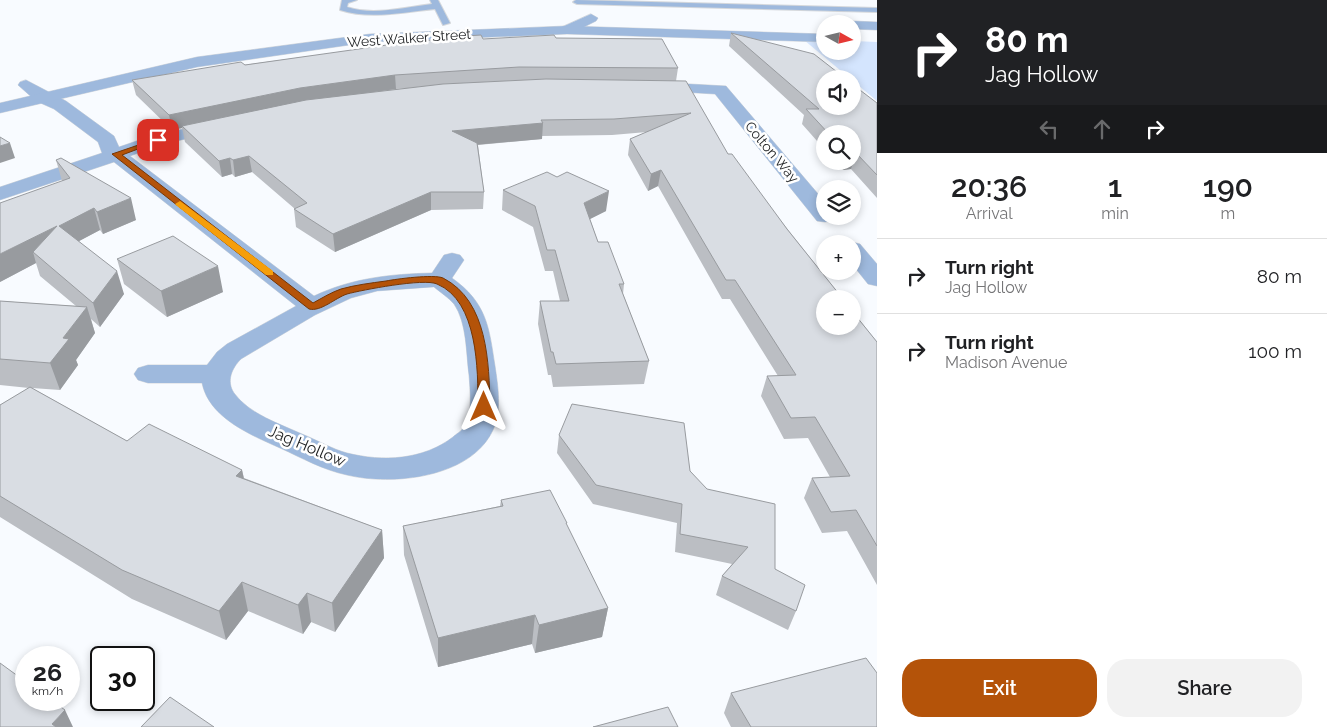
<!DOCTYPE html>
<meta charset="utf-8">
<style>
:root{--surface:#fff;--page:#f2f2f2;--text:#202124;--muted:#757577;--line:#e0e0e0;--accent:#b45309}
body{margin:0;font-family:Raleway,sans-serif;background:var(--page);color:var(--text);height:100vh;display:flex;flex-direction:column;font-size:19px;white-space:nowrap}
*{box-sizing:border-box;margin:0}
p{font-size:16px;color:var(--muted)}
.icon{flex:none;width:28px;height:28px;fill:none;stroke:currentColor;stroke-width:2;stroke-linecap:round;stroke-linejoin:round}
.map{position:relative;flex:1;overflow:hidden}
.sheet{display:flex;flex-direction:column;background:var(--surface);width:450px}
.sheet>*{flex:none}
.guide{background:#202124;color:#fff;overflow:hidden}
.needle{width:32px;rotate:98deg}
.fabs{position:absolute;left:816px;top:15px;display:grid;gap:10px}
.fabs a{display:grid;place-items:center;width:45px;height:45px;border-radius:50%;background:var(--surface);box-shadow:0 2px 8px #0003;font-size:25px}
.speed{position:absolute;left:15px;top:646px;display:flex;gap:10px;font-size:25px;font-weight:700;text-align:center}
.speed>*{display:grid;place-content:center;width:65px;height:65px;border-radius:50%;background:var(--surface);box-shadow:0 2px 8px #0003;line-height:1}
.speed small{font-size:12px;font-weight:400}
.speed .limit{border:2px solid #111;border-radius:8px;background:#fff;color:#111}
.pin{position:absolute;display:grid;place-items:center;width:42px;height:42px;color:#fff;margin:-21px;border-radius:10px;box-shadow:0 2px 8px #0006}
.me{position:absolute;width:55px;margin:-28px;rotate:0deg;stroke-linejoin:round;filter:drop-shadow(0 0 4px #0008)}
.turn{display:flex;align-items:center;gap:18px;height:105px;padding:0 25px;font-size:22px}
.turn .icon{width:65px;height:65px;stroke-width:2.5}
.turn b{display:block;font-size:35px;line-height:42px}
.lanes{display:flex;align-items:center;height:48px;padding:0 25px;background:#0003;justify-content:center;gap:25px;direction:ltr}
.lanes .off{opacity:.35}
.eta{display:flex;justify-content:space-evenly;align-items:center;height:85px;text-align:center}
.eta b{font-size:30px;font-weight:600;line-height:35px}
.primary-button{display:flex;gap:10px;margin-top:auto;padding:10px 25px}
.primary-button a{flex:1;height:58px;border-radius:20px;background:var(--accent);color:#fff;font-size:20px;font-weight:600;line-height:58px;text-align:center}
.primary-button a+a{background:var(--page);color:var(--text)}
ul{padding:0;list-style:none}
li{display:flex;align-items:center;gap:15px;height:75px;padding:0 25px;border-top:1px solid var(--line)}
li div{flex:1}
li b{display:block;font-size:19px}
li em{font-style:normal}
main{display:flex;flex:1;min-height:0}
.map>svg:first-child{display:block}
.green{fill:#d4e5fe}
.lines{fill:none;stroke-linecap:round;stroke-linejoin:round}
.service-casing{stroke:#d5d8dc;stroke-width:2}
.minor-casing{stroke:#d5d8dc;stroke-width:1}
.tertiary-casing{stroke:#d5d8dc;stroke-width:1}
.service{fill:#9eb9dd;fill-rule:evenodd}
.minor{fill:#9eb9dd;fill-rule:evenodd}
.tertiary{fill:#9eb9dd;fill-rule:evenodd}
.wall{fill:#bbbec3;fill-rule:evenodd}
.shaded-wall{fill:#989b9f}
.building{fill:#d9dde3;stroke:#989b9f}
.route{fill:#b45309;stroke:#753606}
.slow{fill:#f59e0b}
.labels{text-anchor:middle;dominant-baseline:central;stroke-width:5;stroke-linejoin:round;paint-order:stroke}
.far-street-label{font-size:14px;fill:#1e2022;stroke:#fff}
.street-label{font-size:16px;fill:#1e2022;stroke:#fff}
</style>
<main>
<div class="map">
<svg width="877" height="727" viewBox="0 0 877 727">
<rect width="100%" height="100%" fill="#f8fbff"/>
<path class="green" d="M804 40 825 41V51H852L853 41 877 42V101Z"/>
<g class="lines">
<defs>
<path id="service" d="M342 0H357L348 3 347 7C373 16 406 7 432 4L430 0H438L450 23 443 25 435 9C404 12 370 20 340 10Z
M576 0 877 8V12L577 4 573 2Z"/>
<path id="minor" d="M591 14 598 18 596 21 572 33H562L560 30 562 27Z
M26 80 66 101 114 136 119 147 151 136 220 121 226 122 229 126 226 130 163 144 130 156 314 296C352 278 391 274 432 273L444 255 452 253 460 255 464 260 452 278C487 303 489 327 495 366 498 386 502 411 493 430 471 478 392 486 347 475 323 470 302 458 280 448 251 435 209 418 202 383H148L138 380 134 374 138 368 148 365H207L217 352 227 344 296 306 114 162 0 200V187L102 153 98 142 54 109 36 101 18 85 20 82ZM434 287C440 292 449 298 454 304 467 323 466 353 469 375 470 390 473 414 464 427 462 431 456 434 453 437 423 460 383 462 347 453 332 449 317 440 302 434 280 424 249 414 234 393 226 381 232 368 241 359L315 315 351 298 377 291Z
M653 82 726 86 825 202V216H836L833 221 825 222 817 221 715 94 647 90 645 87 647 84Z
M852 242 860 244 877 264V286L868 284 852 264V244H845Z"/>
<path id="tertiary" d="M852 21 877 22V30L852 29V24H846Z
M567 26 825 34V42L567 34 370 42 197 67 0 113V103L197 57 370 34Z"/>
</defs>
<use href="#service" class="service-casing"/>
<use href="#minor" class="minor-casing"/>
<use href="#tertiary" class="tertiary-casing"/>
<use href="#service" class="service"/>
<use href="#minor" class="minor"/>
<use href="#tertiary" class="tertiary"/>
</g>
<path class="wall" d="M731 33 877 103V198L851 169 843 170 835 161H852V134H825V150L802 124 804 115 729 46Z
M432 38 483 39 556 38 678 68 676 81 728 154 877 342V585L847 531 822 533 804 498 812 478 830 477 808 438 784 439 761 396 767 376H778L730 299H722L658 186 648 191 628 155 630 139 647 132 612 135 542 136V139L478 145 484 192 483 209 431 210 335 252 296 227 294 209H295L252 172 235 177 232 174 222 177 185 142 182 128 172 130 136 95 132 80 385 46V43L432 40ZM405 88 368 93 396 89Z
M56 160 136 220 103 234 100 230 79 241 124 294 100 327 91 319 95 333 76 360 78 365 60 390 32 388 127 441 242 470 244 478 382 530 384 558 335 632 311 622 303 634 248 611 226 640 132 599 0 517V405L29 388 0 385V301L76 306 40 276 36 263 0 282 62 181Z
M503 190 606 211 590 219 598 242 624 284 623 294 649 361 644 384 553 387 551 375H548L538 324 540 301H560L553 271H545L533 227 502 210Z
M117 259 223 292 167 317 124 284Z
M559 435 690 471 775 569 796 611 788 630 716 595 722 576 732 564 675 552 677 523 593 504 557 453Z
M501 500 567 526 608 608 602 637 535 653 532 644 438 667 404 555 403 526 500 506Z
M731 693 877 727H731L724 713Z"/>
<path class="shaded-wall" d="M395 75 396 89 302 102 182 126V128L172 130 169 115 300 88Z
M543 123 542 139 452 147V131Z
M10 143 15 158 0 163V146Z
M852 153H856L851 169 843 170 846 161H852Z
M249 156 252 172 235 177 233 160Z
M230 158 232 174 222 177 219 161Z
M661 170 658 186 648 191 651 174Z
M609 191 606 211 582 223 584 203Z
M431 192V210L335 252 333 234Z
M131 198 136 220 103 234 97 212Z
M94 208 100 230 66 248 59 226Z
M57 226 33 252 36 263 0 282V254Z
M218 266 223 292 167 317 161 291Z
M117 271 124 294 100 327 93 303Z
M87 307 95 333 76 360 78 365 60 390 50 363 63 338Z
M242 470 248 499 236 476Z
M382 530 384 558 335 632 332 603Z
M242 582 248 611 226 640 219 611Z
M307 593 311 622 303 634 298 605Z
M608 608 602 637 535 653 539 625Z
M535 615 532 644 438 667V638Z
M65 710 73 727H53L52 724Z"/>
<path class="building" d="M731 33 814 54 846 79H825V106H852V84L877 103V175L856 153H852V134H829L806 109H819Z
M481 35 483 39 554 35 556 38 662 39 678 68 519 67 395 75 300 88 169 115 132 80 241 62 245 65 387 45 385 43 433 40 432 38Z
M546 79 686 81 728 154H732L787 229 843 299H825V326H852V311L877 342V546L856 510 831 512 812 478 850 476 815 417 791 418 767 376 796 375 735 280H726L661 170 651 174 630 139 691 113 614 119 541 120 543 123 452 131 477 143 484 192H431L333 234 294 209 307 203 249 156 233 160 230 158 219 161 182 126 306 100 443 84Z
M0 137 10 143 0 146Z
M61 158 131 198 97 212 94 208 59 226 117 271 93 303 33 252 57 226 0 254V203L70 178 56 160Z
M547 172 557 177 567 172 609 191 584 203 598 242H608L624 284H619L649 361 556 364 553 352H551L540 301H569L555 250H547L535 206 503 190Z
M173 236 218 266 161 291 117 259Z
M0 301 87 307 63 338 69 339 50 363 0 359Z
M30 387 127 441 149 424 242 470 236 476 382 530 332 603 307 593 298 605 242 582 219 611 122 570 0 496V405Z
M572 404 684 423 690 471 707 489 775 504V569L805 585 796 611 722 576 748 547 680 534 682 504 596 485 559 435Z
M550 490 567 523H566L608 608 539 625 535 615 438 638 403 526 503 506 501 500Z
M866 658 877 673V727H751L731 693Z
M0 663 26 682V700H51L65 710 52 724 56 727H0Z
M170 697 214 727H141Z
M668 707 678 727H593Z"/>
<path class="route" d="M156 139 162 140 122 155 313 303C322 298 332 292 341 289 355 285 371 283 386 281 396 279 434 274 443 278 488 301 489 363 490 407L488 410 484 411 478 407C478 370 478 301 437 284 424 278 362 290 347 294 335 298 321 312 309 309L112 154Z"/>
<path class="slow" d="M180 201 273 271V275H266L177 206 175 204Z"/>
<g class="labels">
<g class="far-street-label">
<text transform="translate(409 38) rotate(-4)">West Walker Street</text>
<text transform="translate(772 152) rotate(50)">Colton Way</text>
</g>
<g class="street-label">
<text transform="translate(307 446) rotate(23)">Jag Hollow</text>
</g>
</g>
</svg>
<div class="fabs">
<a><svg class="needle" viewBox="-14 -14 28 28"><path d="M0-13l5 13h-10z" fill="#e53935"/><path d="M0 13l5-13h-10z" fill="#757577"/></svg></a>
<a><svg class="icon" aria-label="sound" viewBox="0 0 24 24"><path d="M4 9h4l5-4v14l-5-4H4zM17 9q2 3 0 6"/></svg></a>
<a><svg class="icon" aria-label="search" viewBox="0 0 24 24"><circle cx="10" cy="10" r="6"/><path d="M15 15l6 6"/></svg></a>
<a><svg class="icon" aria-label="layers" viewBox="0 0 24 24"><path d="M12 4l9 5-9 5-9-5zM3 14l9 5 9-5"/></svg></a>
<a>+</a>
<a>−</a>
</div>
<div class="speed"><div>26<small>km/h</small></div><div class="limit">30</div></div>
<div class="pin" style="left:158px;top:140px;background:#d93025"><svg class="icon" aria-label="arrive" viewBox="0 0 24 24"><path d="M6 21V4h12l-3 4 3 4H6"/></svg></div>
<svg class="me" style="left:484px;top:407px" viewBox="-20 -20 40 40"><path d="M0-17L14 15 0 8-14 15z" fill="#b45309" stroke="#fff" stroke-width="4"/></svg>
</div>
<section class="sheet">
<div class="guide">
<div class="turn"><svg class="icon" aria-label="right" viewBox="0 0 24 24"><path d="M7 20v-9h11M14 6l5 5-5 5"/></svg><div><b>80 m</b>Jag Hollow</div></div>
<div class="lanes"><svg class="icon off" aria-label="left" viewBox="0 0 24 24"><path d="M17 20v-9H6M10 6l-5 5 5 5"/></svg><svg class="icon off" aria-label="ahead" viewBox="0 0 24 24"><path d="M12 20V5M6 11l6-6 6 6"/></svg><svg class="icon" aria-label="right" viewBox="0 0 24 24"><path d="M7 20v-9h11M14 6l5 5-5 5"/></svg></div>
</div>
<div class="eta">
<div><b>20:36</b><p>Arrival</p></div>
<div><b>1</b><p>min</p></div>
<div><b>190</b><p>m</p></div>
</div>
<ul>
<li><svg class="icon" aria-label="right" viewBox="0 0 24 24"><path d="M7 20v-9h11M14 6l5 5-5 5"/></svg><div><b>Turn right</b><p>Jag Hollow</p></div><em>80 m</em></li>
<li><svg class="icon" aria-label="right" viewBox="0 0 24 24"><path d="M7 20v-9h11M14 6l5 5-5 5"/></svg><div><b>Turn right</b><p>Madison Avenue</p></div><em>100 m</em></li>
</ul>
<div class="primary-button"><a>Exit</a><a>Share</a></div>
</section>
</main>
